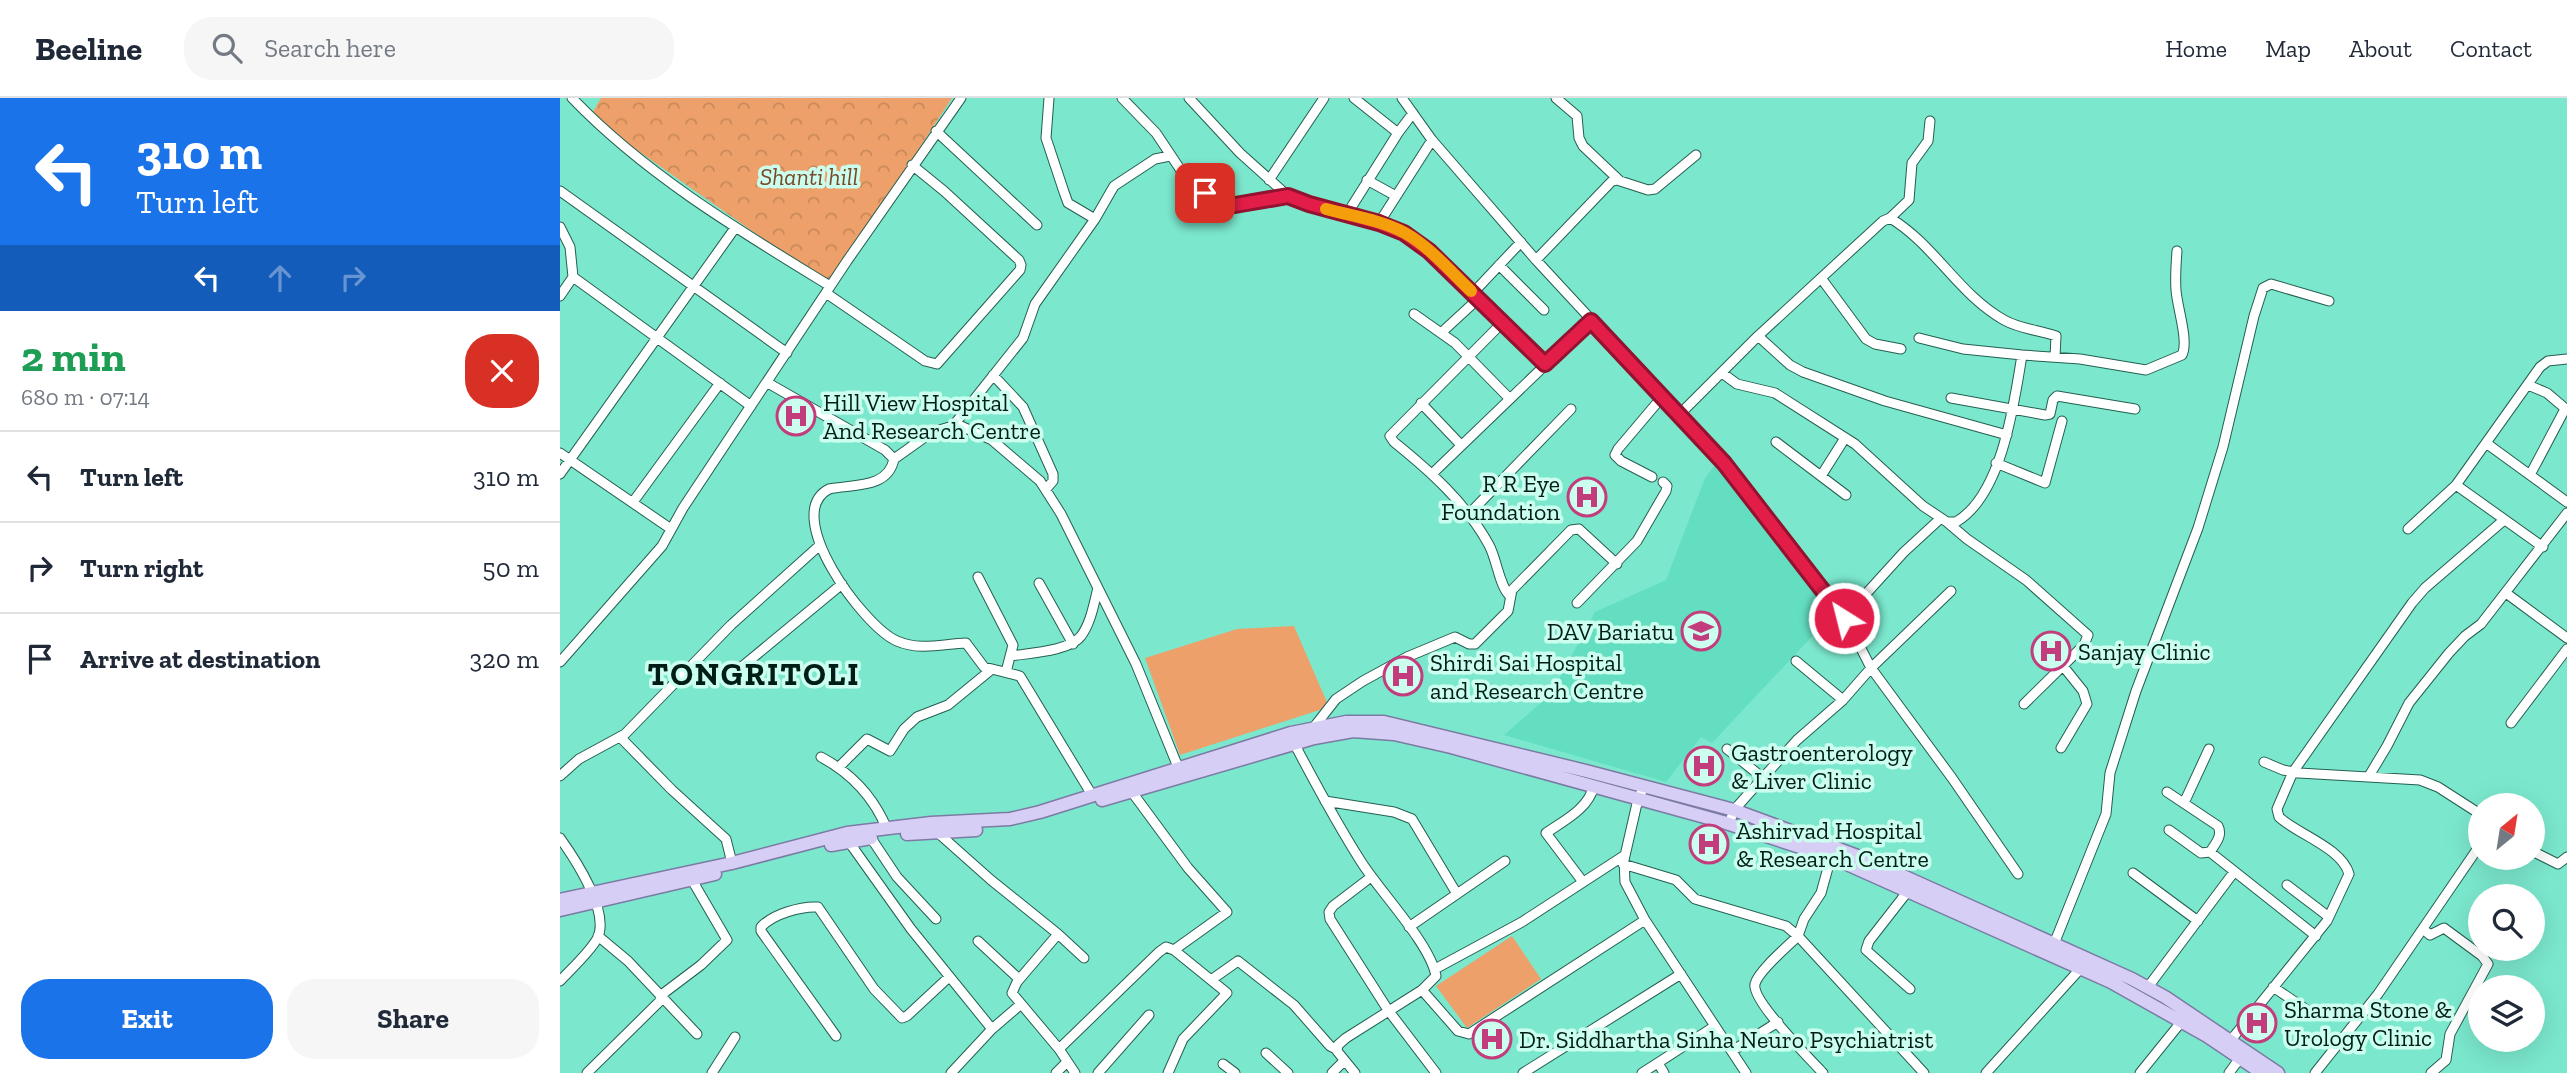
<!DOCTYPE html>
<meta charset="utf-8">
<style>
:root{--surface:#fff;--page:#f6f6f7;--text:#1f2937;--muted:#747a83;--line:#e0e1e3;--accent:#1a73e8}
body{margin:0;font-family:"Zilla Slab",serif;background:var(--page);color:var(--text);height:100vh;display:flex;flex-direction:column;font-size:26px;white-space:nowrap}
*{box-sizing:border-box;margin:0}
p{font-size:23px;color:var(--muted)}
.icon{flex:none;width:38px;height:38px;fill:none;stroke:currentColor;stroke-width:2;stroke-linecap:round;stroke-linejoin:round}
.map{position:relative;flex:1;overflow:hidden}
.side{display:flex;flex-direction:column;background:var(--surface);width:560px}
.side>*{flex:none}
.guide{background:#1a73e8;color:#fff;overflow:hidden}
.needle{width:46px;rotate:30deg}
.buttons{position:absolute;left:1908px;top:695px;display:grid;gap:14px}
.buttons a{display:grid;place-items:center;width:77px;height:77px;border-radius:50%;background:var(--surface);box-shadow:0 7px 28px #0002;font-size:35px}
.pin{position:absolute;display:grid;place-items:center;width:60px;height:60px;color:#fff;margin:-30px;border-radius:14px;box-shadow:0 4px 10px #0006}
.me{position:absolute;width:77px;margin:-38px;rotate:324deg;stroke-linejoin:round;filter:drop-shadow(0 0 5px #0008)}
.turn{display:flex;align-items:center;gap:24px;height:147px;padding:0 21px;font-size:32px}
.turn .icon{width:91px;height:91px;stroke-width:2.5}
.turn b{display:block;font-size:49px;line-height:60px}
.lanes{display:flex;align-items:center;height:66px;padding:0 21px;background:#0003;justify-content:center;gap:35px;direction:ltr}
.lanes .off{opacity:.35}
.round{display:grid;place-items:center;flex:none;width:74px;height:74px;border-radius:28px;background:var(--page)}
.head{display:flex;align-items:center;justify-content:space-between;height:119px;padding:0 21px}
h1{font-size:42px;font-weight:700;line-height:52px;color:#1e9e55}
.primary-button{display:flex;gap:14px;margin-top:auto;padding:14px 21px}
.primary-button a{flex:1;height:80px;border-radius:28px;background:var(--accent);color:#fff;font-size:28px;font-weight:700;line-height:80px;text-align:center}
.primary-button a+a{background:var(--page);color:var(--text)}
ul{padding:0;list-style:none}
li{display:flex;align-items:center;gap:21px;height:91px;padding:0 21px;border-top:2px solid var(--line)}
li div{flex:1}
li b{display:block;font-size:26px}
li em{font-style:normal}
header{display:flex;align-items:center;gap:42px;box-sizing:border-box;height:98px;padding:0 35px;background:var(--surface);border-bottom:2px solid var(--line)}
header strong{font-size:33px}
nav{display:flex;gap:38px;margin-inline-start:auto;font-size:24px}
.search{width:490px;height:63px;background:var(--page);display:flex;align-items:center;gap:18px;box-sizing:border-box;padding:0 24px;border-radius:28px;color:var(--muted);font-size:26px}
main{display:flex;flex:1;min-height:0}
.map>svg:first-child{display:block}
.built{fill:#63dec1}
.forest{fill:url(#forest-crowns)}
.park{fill:#eda069}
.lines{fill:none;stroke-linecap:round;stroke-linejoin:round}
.minor-casing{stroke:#245f51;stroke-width:11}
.major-casing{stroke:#7b7ba4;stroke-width:15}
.minor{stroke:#fff;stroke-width:9}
.major{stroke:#d7cef6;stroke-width:12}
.route-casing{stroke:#92132f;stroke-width:18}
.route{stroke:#e11d48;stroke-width:12}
.slow{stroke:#f59e0b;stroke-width:12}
.labels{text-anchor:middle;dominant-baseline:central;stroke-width:7;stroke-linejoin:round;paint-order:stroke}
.park-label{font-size:24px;font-style:italic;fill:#784a29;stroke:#ccfeef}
.poi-label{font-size:24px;fill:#001e17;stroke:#ccfeef;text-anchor:start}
.district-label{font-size:32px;font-weight:bold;letter-spacing:2px;fill:#001e17;stroke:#ccfeef}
</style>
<header>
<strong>Beeline</strong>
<div class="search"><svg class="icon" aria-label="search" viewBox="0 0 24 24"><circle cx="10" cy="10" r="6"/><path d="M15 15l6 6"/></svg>Search here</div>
<nav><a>Home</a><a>Map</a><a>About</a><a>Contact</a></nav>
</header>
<main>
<section class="side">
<div class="guide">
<div class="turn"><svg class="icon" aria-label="left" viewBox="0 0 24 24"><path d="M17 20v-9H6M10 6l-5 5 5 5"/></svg><div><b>310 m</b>Turn left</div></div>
<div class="lanes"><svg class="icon" aria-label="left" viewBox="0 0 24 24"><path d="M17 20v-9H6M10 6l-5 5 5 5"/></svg><svg class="icon off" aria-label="ahead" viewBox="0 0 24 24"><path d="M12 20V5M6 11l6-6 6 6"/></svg><svg class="icon off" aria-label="right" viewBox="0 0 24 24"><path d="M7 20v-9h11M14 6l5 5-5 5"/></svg></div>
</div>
<div class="head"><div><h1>2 min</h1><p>680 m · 07:14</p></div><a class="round" style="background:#d93025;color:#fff"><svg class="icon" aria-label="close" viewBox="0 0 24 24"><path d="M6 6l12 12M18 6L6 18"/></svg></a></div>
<ul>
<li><svg class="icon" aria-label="left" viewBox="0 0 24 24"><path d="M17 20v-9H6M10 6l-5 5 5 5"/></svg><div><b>Turn left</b></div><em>310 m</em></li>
<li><svg class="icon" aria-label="right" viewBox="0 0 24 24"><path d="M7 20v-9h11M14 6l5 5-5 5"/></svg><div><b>Turn right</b></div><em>50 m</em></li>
<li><svg class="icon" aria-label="arrive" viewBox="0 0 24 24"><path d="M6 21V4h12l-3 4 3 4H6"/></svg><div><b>Arrive at destination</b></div><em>320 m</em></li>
</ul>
<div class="primary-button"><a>Exit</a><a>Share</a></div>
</section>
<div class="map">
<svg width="2007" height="975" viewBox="0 0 2007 975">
<defs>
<pattern id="forest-crowns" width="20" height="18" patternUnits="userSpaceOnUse" patternTransform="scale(1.75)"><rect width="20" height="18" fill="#eda069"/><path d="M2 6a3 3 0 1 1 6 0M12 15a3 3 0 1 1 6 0" fill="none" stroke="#c9895a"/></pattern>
</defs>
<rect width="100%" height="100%" fill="#7be8cd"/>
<path class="built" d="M1158 363 1275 514 1152 645 1141 639 1106 684 944 637 991 596 1035 514 1106 482 1145 380Z"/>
<path class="forest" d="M41 0H392L270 188 30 19Z"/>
<path class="park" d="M734 528 769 609 620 657 585 560 677 531Z
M952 838 981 881 907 930 876 888Z"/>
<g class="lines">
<defs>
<path id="minor" d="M12 0C86 77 180 133 270 188
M562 0 596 35 622 74 655 102 675 107 728 98
M629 0 680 55 728 98 749 106 836 131 869 153 985 266
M794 0 838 35
M842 0 872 42 976 162 1164 365 1272 503 1291 531 1311 570 1392 680 1458 776
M996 0 1017 18 1019 40 1023 48 1060 83
M376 33 477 127
M709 82 764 0
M807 82 836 98
M0 93 227 255
M787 116 838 35 853 15
M1330 120 1349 102 1352 65 1368 43 1370 23
M535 121 554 88 595 61 610 58
M819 125 872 42
M0 129 10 149 13 179
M976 162 1052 83 1057 82 1088 92 1095 91 1136 57
M939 167 984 212
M1261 180 1306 241 1315 246 1341 251
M266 195 365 263 377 266 460 172 461 167 459 162 384 93 352 67
M913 195 961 144
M0 198 13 179 191 308
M854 216 895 245 949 300
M943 224 830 338 834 344C870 373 906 405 929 447 937 462 939 486 949 497
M881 235 919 200
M1462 257 1520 261 1586 272 1622 257C1629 243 1617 209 1616 192 1615 179 1616 166 1617 153
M1162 275 1177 286 1215 295 1295 346 1363 408 1387 424H1396C1442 397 1454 306 1462 257L1403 251 1359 240
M433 277 463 309 493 376V383L486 391
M208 285 325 352 334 361C328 391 293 386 269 391 220 416 304 529 337 543 360 553 382 546 406 545L424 569 460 578 532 697
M1968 287 1987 295 2007 312
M1391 300 1485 317 1490 316 1493 302 1497 298 1575 311
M861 305 900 346
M1119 317 1198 238
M393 328 463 240 475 206 535 121 508 105 504 94 486 40 489 0
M1447 337 1325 303 1243 274 1230 267 1198 238 1323 123 1330 120C1374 146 1399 197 1444 222 1460 231 1478 232 1496 238L1495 259
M1216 344 1286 397
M1926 345 2007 404
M0 355 111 431
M334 361 372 334 393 328H401L432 342 480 383 501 416 576 566 618 669
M1436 365 1485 385 1502 323
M873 375 1031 223
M0 376 175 130
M1970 377 2005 311
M1261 378 1285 340
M1092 379 1061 363 1055 357 1058 351 1102 299
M1896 387 1983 449
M73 404 160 285
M908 417 1011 311
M1387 424 1407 441 1466 482 1528 537 1524 547 1464 606
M1848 431 1896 387 1980 269 1988 263 2007 261
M418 479 453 547 446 574
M479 485 513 546
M1946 495 2007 540
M1017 505 1077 443 1106 393 1107 388 1103 384
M1284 520 1344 454 1381 420
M451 558C470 555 510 553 521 538 531 525 534 505 538 490
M1236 563 1283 602
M0 564 102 448 123 410 287 163 401 0
M178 572 282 486
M1951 625 2007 551
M754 629 776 601 803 583 847 559 895 539 909 546H915L948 513 952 492 1011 432 1019 431 1057 466
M61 640 112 692 166 741 172 765
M734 645C755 685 776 724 800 762 819 793 870 845 876 878L862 892 898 933 909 936 1085 822
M1501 650 1527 606 1523 593 1503 568
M1167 651 1203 680
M261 659C291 675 314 700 327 731
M1704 664 1723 672 1739 675 1860 682 1878 689 1920 716
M279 669 307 641 330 653 344 631 357 619 388 607 432 571
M0 678 19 661 65 636 171 527 260 447
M1809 678 1827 648 1849 605 1889 555 1905 538 1921 526 2007 415
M1084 689 1078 701 1064 762 1065 784 1085 822 1186 975
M1607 694 1658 728C1663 738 1655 746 1650 754
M765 703 834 714 852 721 897 796
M1624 705 1649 651
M1169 726 1174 712 1237 642 1283 602 1311 570 1391 493
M1609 732 1641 755 1650 754 1756 838
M377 734 431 782 498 836 457 884 452 895 499 951 515 975
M0 740C15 761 51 815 37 841 28 856 12 870 0 883
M311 740 337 779 376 821
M289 744 351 831 432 931
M1972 753 1998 766 2007 759
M1271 759 1261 795 1244 821 1238 838 1364 975
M1063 766 1116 782 1135 801 1226 828 1238 838C1228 848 1198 873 1195 886 1191 902 1250 961 1263 975
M1573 775 1638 823
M811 779 773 808 769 814 770 821 828 912 876 975
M1023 784 986 735C1005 722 1028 711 1034 688
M1727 787 1769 819
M1348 793 1309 843 1306 852 1350 891
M849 829 945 763
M1863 831 1870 837 1884 830 1922 858 1928 866 1890 936 1886 962 1871 975
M498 836 524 860
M38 838 68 863 137 936
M418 843 459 881
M1494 846 1546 716 1550 675 1576 593 1638 430 1663 349 1694 218 1703 190 1711 186 1769 203
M875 871 962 824 1065 757
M651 882 678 863 734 907 770 948 776 951
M1588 889 1674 774
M1713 889 1747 912
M100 898 141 867 167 842 132 782
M276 938 201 833V829C213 816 241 808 258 809L314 891 342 920 347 918 389 879
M1671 942 1767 823 1789 776C1782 750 1737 736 1719 719L1717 711 1733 674 1852 505 1865 490 1944 422
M499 951 599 854 606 849 614 852 667 814 628 770 569 690
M1172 953 1218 924
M706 955 728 975
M1098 965 1104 975
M663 966 675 975
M27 975 102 901
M152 975 175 939
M391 975 432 931 460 907
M496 975 507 964
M538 975 589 917
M608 975 623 941 667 895 614 852
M772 975 784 963
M795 975 777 953 778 947 786 940 862 892
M963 975 1121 876
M1082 975 1155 928
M1426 975 1521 870
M1580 975 1622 923
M1669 975 1683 956
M1755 975 1818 896 1920 747"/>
<path id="major" d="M542 702 754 640 793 633 834 636 891 649 1163 724 1271 759 1551 884 1647 938 1702 975
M347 736 416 732
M271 747 311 740
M0 802 172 765 287 735 371 725 450 721 480 714 731 635 786 624H824L1026 673 1174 712 1303 760 1572 881 1605 899 1718 975
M0 812 155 776"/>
</defs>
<use href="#minor" class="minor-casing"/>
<use href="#major" class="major-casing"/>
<use href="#minor" class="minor"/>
<use href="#major" class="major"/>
</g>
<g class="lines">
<defs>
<path id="route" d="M645 95 660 105 675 107 728 98 749 106 819 125 844 135 869 153 985 266 1031 223 1164 365 1284 520"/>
</defs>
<use href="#route" class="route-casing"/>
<use href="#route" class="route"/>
<path class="slow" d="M766 111C792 118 821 122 845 135 870 149 890 173 911 193"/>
</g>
<defs>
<symbol id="hospital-ring" viewBox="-11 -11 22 22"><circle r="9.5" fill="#ccfeef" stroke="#c33c7c" stroke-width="1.5"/><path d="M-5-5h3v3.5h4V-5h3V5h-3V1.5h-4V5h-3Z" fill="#c33c7c"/></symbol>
<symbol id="school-ring" viewBox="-11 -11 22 22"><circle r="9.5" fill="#ccfeef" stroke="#c33c7c" stroke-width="1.5"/><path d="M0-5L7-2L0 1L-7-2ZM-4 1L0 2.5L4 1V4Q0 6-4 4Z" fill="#c33c7c"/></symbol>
</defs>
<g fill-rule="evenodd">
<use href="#hospital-ring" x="214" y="296" width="44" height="44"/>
<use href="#hospital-ring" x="1005" y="377" width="44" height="44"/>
<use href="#school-ring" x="1119" y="511" width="44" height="44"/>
<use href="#hospital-ring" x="1469" y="531" width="44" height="44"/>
<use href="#hospital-ring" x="821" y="556" width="44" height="44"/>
<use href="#hospital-ring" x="1122" y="646" width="44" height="44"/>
<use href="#hospital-ring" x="1127" y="724" width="44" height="44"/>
<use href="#hospital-ring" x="1675" y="903" width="44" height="44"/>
<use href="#hospital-ring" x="910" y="919" width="44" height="44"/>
</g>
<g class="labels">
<g class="park-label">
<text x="249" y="78">Shanti hill</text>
</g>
<g class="poi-label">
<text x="263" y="304">Hill View Hospital<tspan x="263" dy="28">And Research Centre</tspan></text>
<text x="1000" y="385" text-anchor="end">R R Eye<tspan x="1000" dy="28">Foundation</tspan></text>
<text x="1114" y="533" text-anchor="end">DAV Bariatu</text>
<text x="1518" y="553">Sanjay Clinic</text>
<text x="870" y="564">Shirdi Sai Hospital<tspan x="870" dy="28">and Research Centre</tspan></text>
<text x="1171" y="654">Gastroenterology<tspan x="1171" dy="28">&amp; Liver Clinic</tspan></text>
<text x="1176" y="732">Ashirvad Hospital<tspan x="1176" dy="28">&amp; Research Centre</tspan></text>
<text x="1724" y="911">Sharma Stone &amp;<tspan x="1724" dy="28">Urology Clinic</tspan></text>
<text x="959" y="941">Dr. Siddhartha Sinha Neuro Psychiatrist</text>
</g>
<g class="district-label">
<text x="194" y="576">TONGRITOLI</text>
</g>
</g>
</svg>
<div class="buttons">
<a><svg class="needle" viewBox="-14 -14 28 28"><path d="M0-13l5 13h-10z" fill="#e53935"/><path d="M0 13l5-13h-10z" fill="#747a83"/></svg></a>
<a><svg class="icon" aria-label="search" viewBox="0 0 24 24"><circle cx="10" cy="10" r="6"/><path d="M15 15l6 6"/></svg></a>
<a><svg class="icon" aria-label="layers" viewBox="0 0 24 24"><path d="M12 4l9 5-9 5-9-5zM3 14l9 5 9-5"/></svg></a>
</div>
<div class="pin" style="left:645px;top:95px;background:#d93025"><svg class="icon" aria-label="arrive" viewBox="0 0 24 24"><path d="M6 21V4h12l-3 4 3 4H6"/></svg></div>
<svg class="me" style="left:1284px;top:520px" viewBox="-20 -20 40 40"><circle r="17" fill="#e11d48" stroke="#fff" stroke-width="3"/><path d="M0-11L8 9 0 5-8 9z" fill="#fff"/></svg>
</div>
</main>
